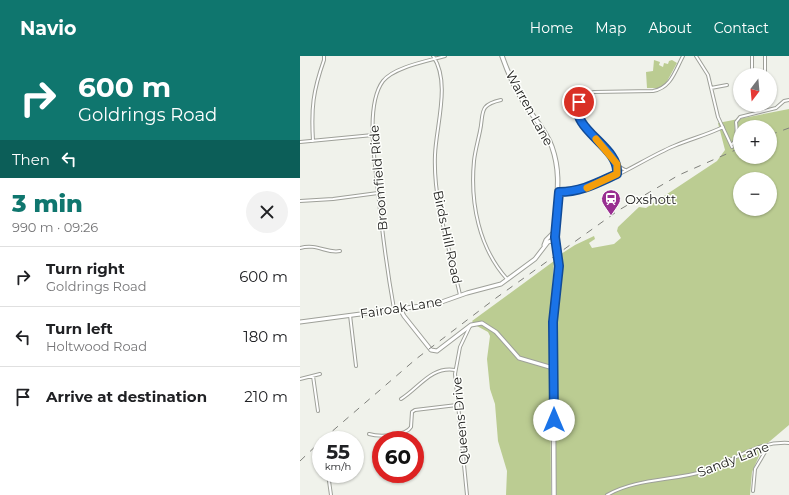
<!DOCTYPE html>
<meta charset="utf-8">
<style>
:root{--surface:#fff;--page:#f2f2f2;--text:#202124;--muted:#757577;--line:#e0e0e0;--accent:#0f766e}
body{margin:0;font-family:Montserrat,sans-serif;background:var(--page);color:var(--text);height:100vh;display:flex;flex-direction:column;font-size:15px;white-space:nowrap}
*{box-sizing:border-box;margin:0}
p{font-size:13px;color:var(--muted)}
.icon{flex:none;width:22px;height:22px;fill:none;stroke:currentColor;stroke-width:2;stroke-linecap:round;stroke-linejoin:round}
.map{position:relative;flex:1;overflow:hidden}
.drawer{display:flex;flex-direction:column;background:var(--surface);width:300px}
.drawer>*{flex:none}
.top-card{background:#0f766e;color:#fff;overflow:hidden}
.needle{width:26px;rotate:196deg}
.tools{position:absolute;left:433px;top:12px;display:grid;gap:8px}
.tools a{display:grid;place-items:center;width:44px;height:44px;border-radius:50%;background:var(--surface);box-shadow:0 1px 3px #0004;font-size:20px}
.speed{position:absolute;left:12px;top:375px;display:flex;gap:8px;font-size:20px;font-weight:700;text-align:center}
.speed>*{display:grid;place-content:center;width:52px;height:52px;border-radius:50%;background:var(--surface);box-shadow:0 1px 3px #0004;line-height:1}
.speed small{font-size:10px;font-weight:400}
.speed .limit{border:6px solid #d22;background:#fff;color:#111}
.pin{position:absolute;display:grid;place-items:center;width:34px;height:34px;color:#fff;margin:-17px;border:2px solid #fff;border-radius:50%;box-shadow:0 1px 4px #0007}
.me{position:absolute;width:44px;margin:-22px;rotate:0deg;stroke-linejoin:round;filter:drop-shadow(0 0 3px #0008)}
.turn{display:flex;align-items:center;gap:14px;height:84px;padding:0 12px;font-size:18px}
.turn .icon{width:52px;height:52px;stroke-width:2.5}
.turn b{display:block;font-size:28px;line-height:34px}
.then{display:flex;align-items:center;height:38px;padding:0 12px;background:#0003;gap:8px;font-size:15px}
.round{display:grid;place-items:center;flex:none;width:42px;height:42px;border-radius:21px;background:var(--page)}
.headline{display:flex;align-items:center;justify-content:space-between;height:68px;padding:0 12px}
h1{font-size:24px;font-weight:800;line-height:30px;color:var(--accent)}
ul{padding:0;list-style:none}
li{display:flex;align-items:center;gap:12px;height:60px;padding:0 12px;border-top:1px solid var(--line)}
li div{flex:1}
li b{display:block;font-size:15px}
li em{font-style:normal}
header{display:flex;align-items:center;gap:24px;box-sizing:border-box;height:56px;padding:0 20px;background:var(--accent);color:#fff}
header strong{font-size:19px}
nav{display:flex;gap:22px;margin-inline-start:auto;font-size:14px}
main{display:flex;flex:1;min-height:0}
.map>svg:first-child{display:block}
.green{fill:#bbcc92;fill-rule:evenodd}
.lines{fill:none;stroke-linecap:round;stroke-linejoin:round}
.street-casing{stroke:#9ea099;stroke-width:4}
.secondary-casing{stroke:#9ea099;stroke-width:5}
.primary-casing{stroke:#9ea099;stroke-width:5.5}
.street{stroke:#fff;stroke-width:2}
.secondary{stroke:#fff;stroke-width:3}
.primary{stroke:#fff;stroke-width:3.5}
.rail{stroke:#7f807b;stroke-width:1;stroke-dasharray:7 7;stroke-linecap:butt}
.primary-bridge-casing{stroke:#9ea099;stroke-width:5.5;stroke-linecap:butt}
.primary-bridge{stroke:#fff;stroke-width:3.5}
.route-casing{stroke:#114b97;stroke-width:10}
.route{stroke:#1a73e8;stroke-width:7}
.slow{stroke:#f59e0b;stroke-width:7}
.labels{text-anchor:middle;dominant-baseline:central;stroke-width:3;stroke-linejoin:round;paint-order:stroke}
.street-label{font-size:13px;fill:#222220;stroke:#fefffc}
.poi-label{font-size:13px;fill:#222220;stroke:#fefffc;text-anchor:start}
</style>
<header>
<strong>Navio</strong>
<nav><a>Home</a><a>Map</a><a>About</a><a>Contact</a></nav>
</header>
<main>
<section class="drawer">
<div class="top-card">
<div class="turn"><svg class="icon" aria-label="right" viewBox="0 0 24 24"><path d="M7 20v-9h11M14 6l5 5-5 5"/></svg><div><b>600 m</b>Goldrings Road</div></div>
<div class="then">Then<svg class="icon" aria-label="left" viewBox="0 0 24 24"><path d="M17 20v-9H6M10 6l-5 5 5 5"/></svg></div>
</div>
<div class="headline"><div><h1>3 min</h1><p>990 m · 09:26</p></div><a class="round"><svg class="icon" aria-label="close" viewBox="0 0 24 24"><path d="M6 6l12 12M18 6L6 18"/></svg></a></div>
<ul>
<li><svg class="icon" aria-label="right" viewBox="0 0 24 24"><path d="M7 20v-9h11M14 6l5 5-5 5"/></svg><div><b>Turn right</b><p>Goldrings Road</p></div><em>600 m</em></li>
<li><svg class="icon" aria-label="left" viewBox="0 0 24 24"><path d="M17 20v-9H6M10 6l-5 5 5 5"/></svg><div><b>Turn left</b><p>Holtwood Road</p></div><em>180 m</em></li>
<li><svg class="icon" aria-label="arrive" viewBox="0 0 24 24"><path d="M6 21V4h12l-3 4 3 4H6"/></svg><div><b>Arrive at destination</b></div><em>210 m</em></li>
</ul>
</section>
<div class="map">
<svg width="489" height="439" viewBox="0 0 489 439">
<rect width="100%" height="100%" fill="#f0f2eb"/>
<path class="green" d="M354 4 360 6 359 9 363 11 364 7 368 8 369 5 372 4 377 7 365 29 359 32H347L346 16 353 15Z
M489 53V369L463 391 452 416 450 439H256L255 266 261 198 275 189 294 180 295 183 289 187 292 192 314 188 321 182 317 175 318 171 339 151 346 152 417 105 425 94 418 67ZM440 71H470V101H440ZM440 123H470V153H440Z
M254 205 250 265 251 439H206L207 415 198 385 195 348 190 333 187 303 190 280 188 276 175 269 172 265Z"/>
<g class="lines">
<defs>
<path id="street" d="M133 0C151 26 136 70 135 99 133 146 150 193 160 239
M396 0 408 19 418 61 432 91
M452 0V19
M465 18V0
M411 32 427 29
M201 44C178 49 184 57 180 75 178 85 175 95 174 105 170 147 179 192 207 223
M13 85C11 52 13 35 24 4V0
M0 86 73 79
M431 89C438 85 437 74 436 66L440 61 476 52 484 45 489 44
M325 114 318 110 280 64C273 51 280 38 294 36L353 35C371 32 375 15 383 0
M317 118 318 110
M259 136C298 137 338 105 374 90 390 83 407 79 423 71
M0 145 33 143 78 137
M0 192C17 187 27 198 40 195
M94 253C87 214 82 175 78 135 75 107 65 49 83 25 94 11 128 5 145 0
M50 259 56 310
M13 320 18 355
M0 323 20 318
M101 343C119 332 131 310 155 314
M69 378C79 381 106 380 111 371L112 356 115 354 157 349
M28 418 31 439
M453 435 455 413 465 396 466 389
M167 439 155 318 160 291 170 270
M307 439C337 422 373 425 405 415 434 405 456 385 489 387"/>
<path id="secondary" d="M244 189 246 184 255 175
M100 253 104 260 131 294 137 295 171 269 182 267 196 276 219 302 253 312
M0 266 136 248 167 237 201 228 235 203 248 186 255 184"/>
<path id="primary" d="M202 0C208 17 216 35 226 50 235 63 247 76 252 91 265 128 251 156 256 191
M254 439 253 266 259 208"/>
</defs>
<use href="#street" class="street-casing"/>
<use href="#secondary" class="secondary-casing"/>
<use href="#primary" class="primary-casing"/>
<use href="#street" class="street"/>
<use href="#secondary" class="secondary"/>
<use href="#primary" class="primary"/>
<path class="rail" d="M470 79 489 72
M22 384 116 303 196 242 319 154 379 119 440 92
M0 405 21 385"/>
<defs>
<path id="primary-bridge" d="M256 191 259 208"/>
</defs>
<use href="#primary-bridge" class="primary-bridge-casing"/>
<use href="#primary-bridge" class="primary-bridge"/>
</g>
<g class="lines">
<defs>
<path id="route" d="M254 364 253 266 259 210 255 181 259 136C281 136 297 127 317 118 320 90 269 74 279 46"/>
</defs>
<use href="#route" class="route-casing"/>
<use href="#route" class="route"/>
<path class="slow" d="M287 132 317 118V108L296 83"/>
</g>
<defs>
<symbol id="station-pin" viewBox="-11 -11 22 30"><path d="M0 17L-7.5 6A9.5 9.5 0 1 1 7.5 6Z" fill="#982e90" stroke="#fefffc"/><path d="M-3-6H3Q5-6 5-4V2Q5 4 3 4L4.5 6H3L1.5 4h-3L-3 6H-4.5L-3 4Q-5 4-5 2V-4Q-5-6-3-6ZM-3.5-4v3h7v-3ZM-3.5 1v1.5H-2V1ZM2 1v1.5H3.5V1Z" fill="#fff"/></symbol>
</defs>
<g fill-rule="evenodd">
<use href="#station-pin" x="300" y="132" width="22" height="30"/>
</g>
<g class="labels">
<g class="street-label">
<text transform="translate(230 52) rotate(61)">Warren Lane</text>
<text transform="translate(78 122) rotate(-95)">Broomfield Ride</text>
<text transform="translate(148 181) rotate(78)">Birds Hill Road</text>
<text transform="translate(101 251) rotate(-9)">Fairoak Lane</text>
<text transform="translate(160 365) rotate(-95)">Queens Drive</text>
<text transform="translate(433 403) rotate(-21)">Sandy Lane</text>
</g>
<g class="poi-label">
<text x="325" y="143">Oxshott</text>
</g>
</g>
</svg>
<div class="tools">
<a><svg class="needle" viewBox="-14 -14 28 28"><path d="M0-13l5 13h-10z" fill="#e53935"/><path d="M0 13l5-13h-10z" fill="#757577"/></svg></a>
<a>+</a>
<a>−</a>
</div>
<div class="speed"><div>55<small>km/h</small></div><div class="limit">60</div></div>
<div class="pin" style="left:279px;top:46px;background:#d93025"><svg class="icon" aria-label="arrive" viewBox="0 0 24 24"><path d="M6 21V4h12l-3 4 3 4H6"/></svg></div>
<svg class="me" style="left:254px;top:364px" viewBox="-20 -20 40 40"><circle r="19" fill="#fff"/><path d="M0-13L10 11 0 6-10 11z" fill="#1a73e8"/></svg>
</div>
</main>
